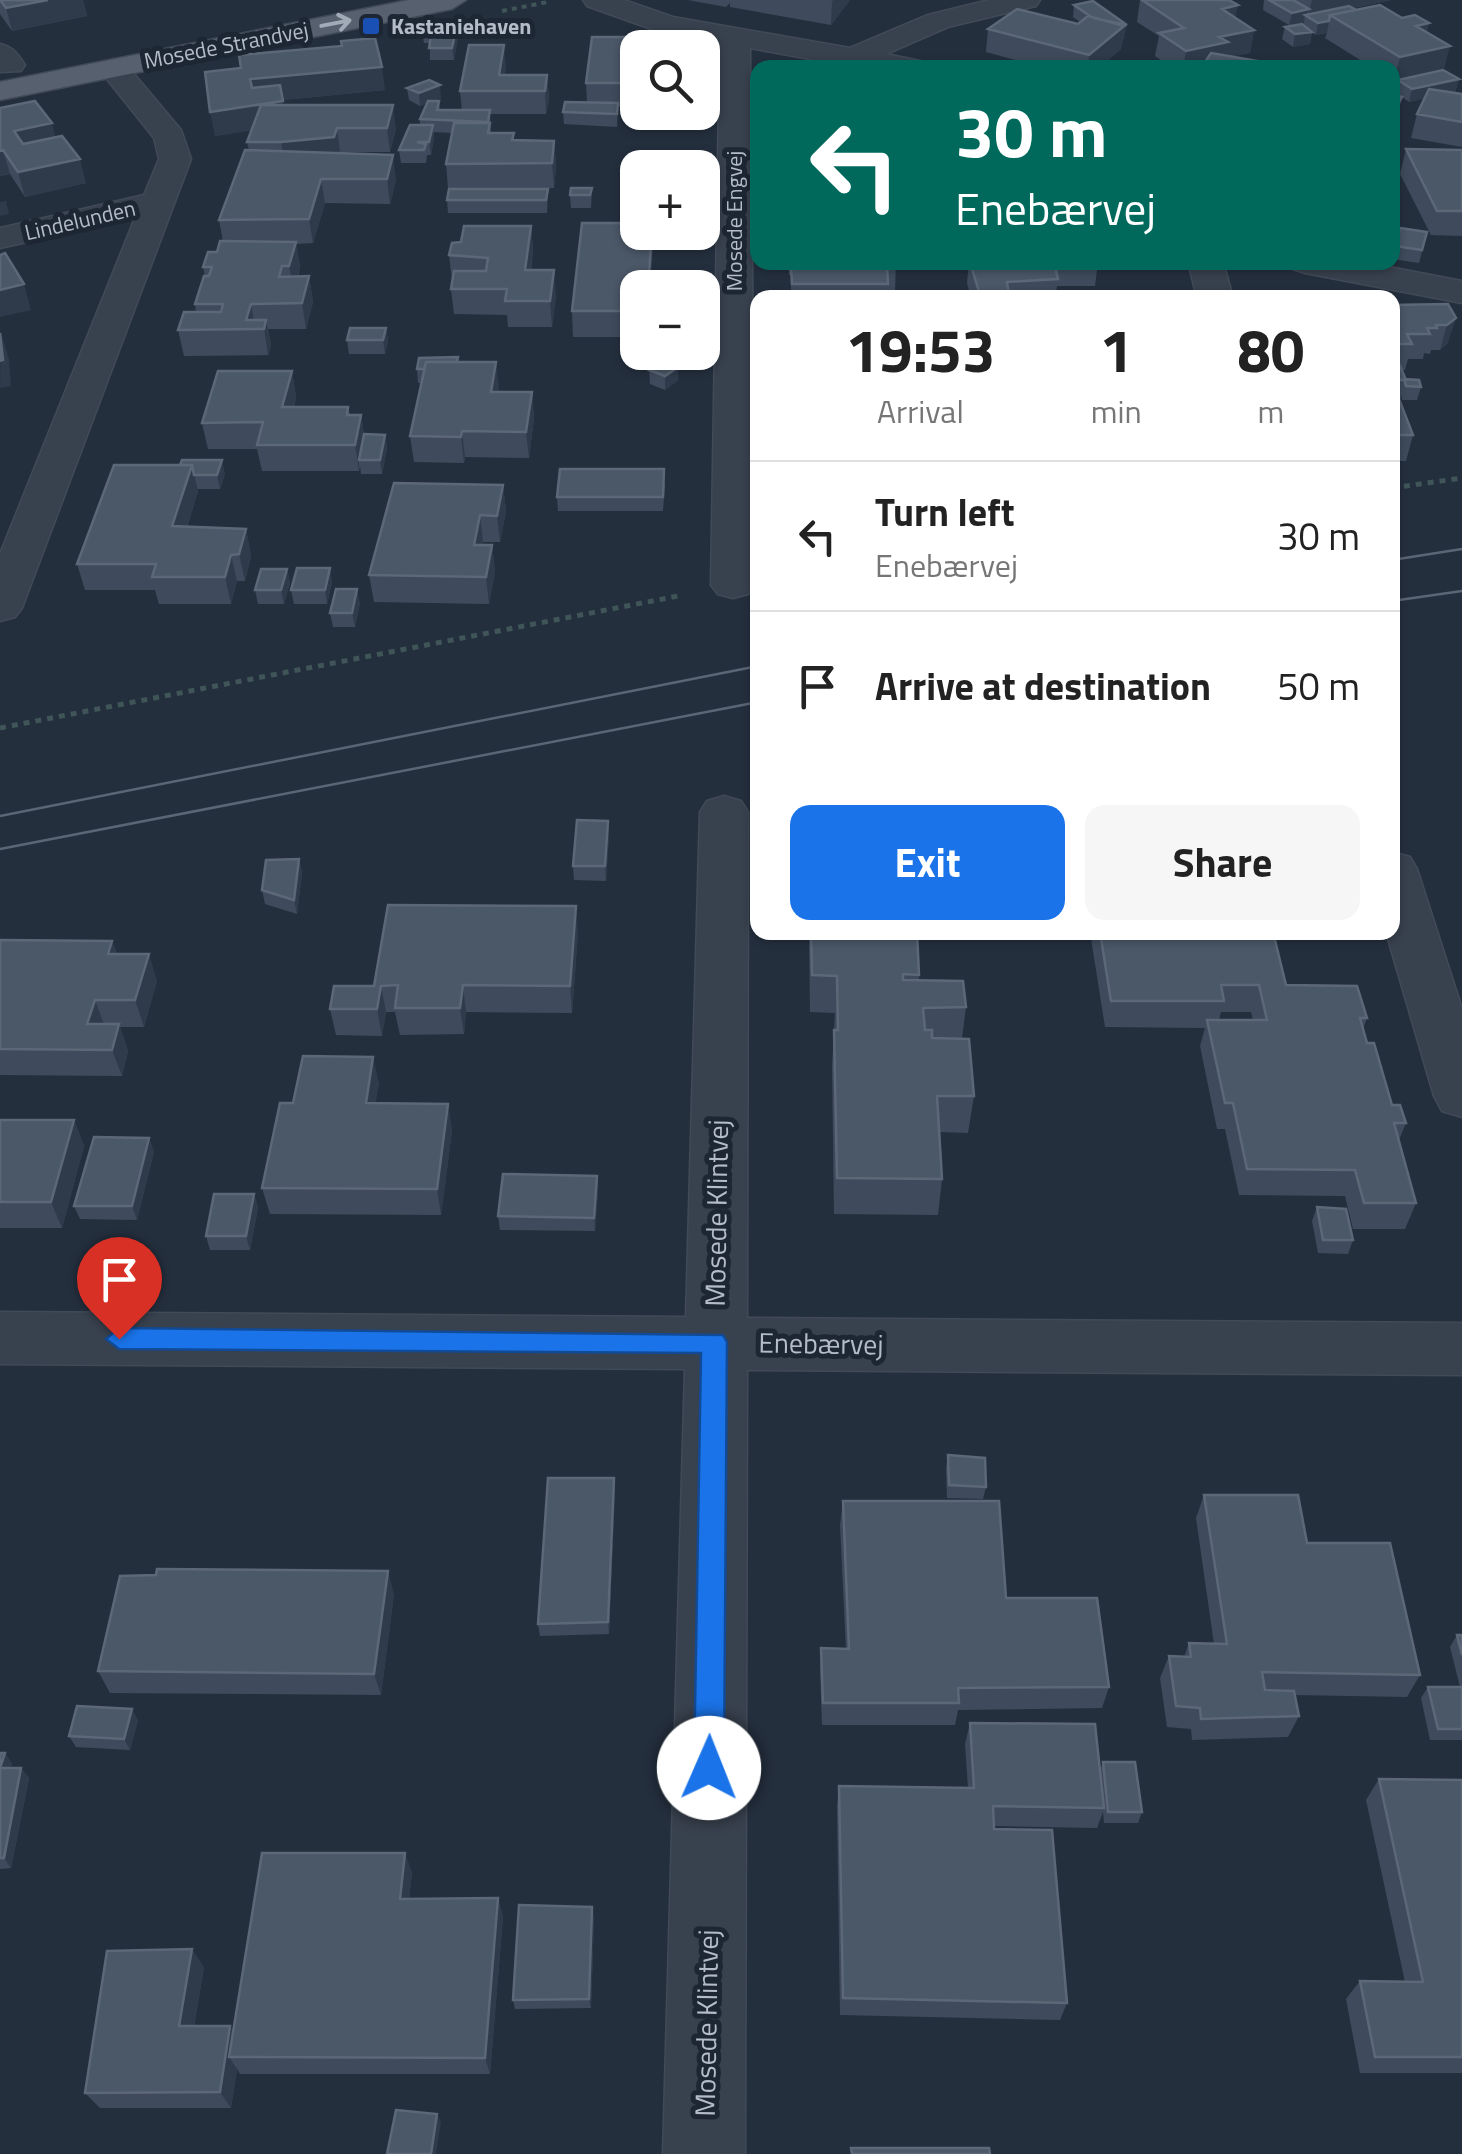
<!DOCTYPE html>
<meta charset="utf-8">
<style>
:root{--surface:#fff;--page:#f6f6f6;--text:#222;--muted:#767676;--line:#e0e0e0;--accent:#1a73e8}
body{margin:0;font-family:"Titillium Web",sans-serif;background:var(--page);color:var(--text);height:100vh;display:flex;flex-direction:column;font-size:38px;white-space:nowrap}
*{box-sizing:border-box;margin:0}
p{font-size:32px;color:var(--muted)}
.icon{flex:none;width:55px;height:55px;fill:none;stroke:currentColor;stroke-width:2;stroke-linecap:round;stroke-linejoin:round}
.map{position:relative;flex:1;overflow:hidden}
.panel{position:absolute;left:750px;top:290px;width:650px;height:650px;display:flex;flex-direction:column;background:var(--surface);border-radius:20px;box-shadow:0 2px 8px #0004}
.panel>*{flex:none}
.banner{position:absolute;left:750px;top:60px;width:650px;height:210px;border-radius:20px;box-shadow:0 2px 8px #0004;background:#00695c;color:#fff;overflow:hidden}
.buttons{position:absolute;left:620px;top:30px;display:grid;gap:20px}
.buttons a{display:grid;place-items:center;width:100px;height:100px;border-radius:20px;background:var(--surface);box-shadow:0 2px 8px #0004;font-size:50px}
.pin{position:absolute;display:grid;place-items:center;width:85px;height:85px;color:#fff;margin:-102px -42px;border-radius:50% 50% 50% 0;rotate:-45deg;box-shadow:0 0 10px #0007}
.pin .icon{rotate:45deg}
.me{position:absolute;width:110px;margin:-55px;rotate:1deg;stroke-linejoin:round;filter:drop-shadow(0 0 8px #0008)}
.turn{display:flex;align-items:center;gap:35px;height:210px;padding:0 40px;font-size:45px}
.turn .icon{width:130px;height:130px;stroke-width:2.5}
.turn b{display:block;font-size:70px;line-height:85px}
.eta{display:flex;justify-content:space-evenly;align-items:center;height:170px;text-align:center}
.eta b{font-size:60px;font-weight:700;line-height:70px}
.primary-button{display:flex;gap:20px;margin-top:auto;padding:20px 40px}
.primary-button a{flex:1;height:115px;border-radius:20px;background:var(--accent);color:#fff;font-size:40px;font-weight:700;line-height:115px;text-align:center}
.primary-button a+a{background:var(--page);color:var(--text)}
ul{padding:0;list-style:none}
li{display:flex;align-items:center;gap:30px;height:150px;padding:0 40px;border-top:2px solid var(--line)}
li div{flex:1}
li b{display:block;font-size:38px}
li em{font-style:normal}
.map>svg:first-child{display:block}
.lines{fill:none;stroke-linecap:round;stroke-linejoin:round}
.minor-casing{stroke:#414a57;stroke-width:3}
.major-casing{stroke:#414a57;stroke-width:3}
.path-far1{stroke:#3f5557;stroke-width:4;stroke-dasharray:5 5;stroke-linecap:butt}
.path{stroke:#3f5557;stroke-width:5;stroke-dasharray:6 6;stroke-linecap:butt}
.minor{fill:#38414e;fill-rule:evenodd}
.major{fill:#56606e;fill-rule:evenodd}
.tram{stroke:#5a6575;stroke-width:2.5}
.wall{fill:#3f4b5c;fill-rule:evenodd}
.shaded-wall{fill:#2f3b4b}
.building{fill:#4b5868;stroke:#5c6777;stroke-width:2.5}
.oneway{stroke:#a1aab7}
.route{fill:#1a73e8;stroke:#114b97;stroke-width:2.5}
.transit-dot{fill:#1a4fb4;stroke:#1d2633;stroke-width:4}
.labels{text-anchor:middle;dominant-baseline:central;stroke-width:10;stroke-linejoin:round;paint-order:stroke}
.far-poi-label{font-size:22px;font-weight:bold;fill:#b4bcc9;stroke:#1d2633;text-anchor:start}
.far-street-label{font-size:22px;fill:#b4bcc9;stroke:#1d2633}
.street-label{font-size:28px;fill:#b4bcc9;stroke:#1d2633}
</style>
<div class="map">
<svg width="1462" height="2154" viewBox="0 0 1462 2154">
<rect width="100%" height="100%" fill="#242f3e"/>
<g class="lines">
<defs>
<path id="minor" d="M583 0H624L673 17 850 48 928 15 989 0H1040L1036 6 948 27 886 54 925 62 929 68H859L750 48 755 585 748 594 733 598 718 594 711 585 720 43 657 31 587 6Z
M0 44C13 47 18 54 25 65L21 71 0 72Z
M113 59 124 62 181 130 191 159 22 608 15 617 0 621V554L135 218 0 248V228L144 195 159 159 154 138 98 68Z
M1188 262H1223L1233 298H1197Z
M1288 262H1363L1462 281V303L1305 273 1293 269Z
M724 796 741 801 748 812 747 1318 1462 1323V1375L747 1370 745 2154H663L685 1369 0 1364V1312L686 1317 700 812 707 801Z
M1392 852 1410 857 1417 869 1462 1009V1117L1442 1111 1434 1096 1386 932H1392Z"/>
<path id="major" d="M409 0H466L452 9 0 100V82Z"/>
</defs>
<use href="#minor" class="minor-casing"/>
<use href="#major" class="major-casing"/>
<path class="path-far1" d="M502 11 548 2"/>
<path class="path" d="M1392 488 1462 478
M0 728 678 596"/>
<use href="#minor" class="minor"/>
<use href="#major" class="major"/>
<path class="tram" d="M1392 560 1462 549
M1392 601 1462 591
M0 816 758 666
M0 849 758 702"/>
</g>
<path class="wall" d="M0 0H83L87 16 12 31 0 14Z
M688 0H850L831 25 730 7V3L726 7Z
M1140 0H1229L1235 18 1254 30 1250 53 1232 56 1299 68H1172L1155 56 1159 36 1137 22Z
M1264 0H1391L1353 8 1427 33 1444 69 1394 80 1392 79V68H1373L1325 38 1327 33 1316 35 1312 32 1310 44 1293 47 1282 39 1285 27 1303 25 1304 22 1289 25 1263 10Z
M1074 5 1125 37 1123 38 1121 49 1099 68H1045L986 52 988 29 1078 24 1080 22 1073 17Z
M422 31H459L454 60H430V43H424Z
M627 37V67H638V107H618L617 127 564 124 563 112 587 102 586 83Z
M506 68 504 75H547L549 99 546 114H490L491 133H514V140L554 141 556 165 554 188H448L446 164 452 133 434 132V138L431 155H427L426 163H401L399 150 420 125V119L427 103 420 106 409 100 407 88 441 98 432 101H439L440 110H462L460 91Z
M205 72 385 90 283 100V105L396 129 390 152H340L396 180 390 204 325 203 313 243 296 244 300 267 298 277 309 276 313 302 306 329H268L271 345 268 355 184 356 178 330 196 312 195 304 205 276 203 267 217 252 223 241 219 220 249 150 247 142 252 130 215 136Z
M1459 79 1455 92H1451L1462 94V147L1411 138 1417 114 1425 98 1409 102 1402 97 1399 109 1395 116H1392V95L1401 96 1395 93 1398 80Z
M0 108 56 137 86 183 25 197 10 174 0 176Z
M1406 149 1462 150V236L1431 235 1400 174Z
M592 188 591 208H571L570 195Z
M548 189 547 213H448L447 200Z
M638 191V213H628L627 200Z
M531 226 533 251 531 270 556 296 552 327H508L507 315 454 314 451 289 452 280 449 255 461 242Z
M638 232H653V248L638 288V337H573L572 311Z
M1427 232 1419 263 1392 259 1395 246Z
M788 262H896L895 292H888L887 298H791V275H789Z
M969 262H1098L1095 286H1057L1055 298H971L967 283Z
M1448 304V343L1440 350H1431L1430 354 1424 353 1423 359H1408L1405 370H1402L1406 379 1421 387 1417 400H1402V396L1400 401 1413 435 1406 461H1392V305Z
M386 328 388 341 385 354H349L347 340Z
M458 357V362H496L498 392H532L534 418 529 458 465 457 464 463 414 462 410 436 421 383H418L417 369Z
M649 370 678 380 665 390 650 384Z
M292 371 296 397 294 407H348L350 415H361L364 436 385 435 387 448 382 474H361L360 466 359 471H262L257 449H208L202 423Z
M114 465 225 474 220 489H197L198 491 187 527 246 529 251 556 245 581H237L231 604H159L155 590H85L77 564Z
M665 483 663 511H558L557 497Z
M503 485 506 511 500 542H483V545H492L495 572 489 604 374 602 369 575Z
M287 569 290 583 284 604H258L255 590Z
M332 582 327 604H294L291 590Z
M360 603 355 627H333L330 613Z
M608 821 609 835 606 881 574 880 573 866Z
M299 859 302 873 297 914 265 904 262 890Z
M809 932H947L946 935H917L919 980 966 1007 962 1038 974 1096 968 1133 940 1132 942 1179 938 1215 834 1214 832 1067 835 1013 810 1012Z
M1090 932H1273L1286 985 1367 1018 1363 1029 1367 1043 1392 1105 1406 1123 1399 1140 1416 1203 1405 1229H1353L1345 1196 1239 1195 1225 1129H1217L1200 1046 1205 1028 1105 1027ZM1221 1012H1251L1253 1020H1219Z
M578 933 572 1013 466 1012 464 1034 400 1035 395 1012H386L382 1036 336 1035 330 1009 374 986Z
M0 940 112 941 117 954 157 981 144 1027H120L128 1051 122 1076 0 1075Z
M379 1083 375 1103 448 1104 452 1131 441 1215 270 1214 262 1188 293 1103Z
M0 1120H74L84 1146 62 1228H0Z
M149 1138 154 1152 137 1220 80 1219 74 1206Z
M597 1176 598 1190 595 1231 500 1230 498 1216Z
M254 1194 258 1208 250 1250H210L206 1236Z
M1317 1207 1353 1240 1348 1254 1318 1253 1312 1221Z
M948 1455 986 1487 983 1499 947 1498 946 1468Z
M614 1478 615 1490 609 1634 540 1636 538 1624Z
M1204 1495 1307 1543 1420 1675 1407 1697 1294 1695 1299 1716 1288 1737 1192 1740 1191 1729 1167 1727 1160 1678 1169 1656 1184 1657 1189 1643 1214 1644 1196 1518Z
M843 1501 1006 1598 1109 1687 1102 1708 958 1710 955 1725H822L820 1670 821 1648 846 1649 840 1525Z
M394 1594 381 1695 110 1693 98 1671Z
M1457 1635H1462V1740H1430L1421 1698 1428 1687H1460L1450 1647Z
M138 1720 130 1750 76 1747 69 1736Z
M970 1723 1100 1770 1103 1762 1142 1812 1138 1823H1104L1103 1812 1097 1828 994 1826 1067 2003 1060 2020 840 2015 837 1806 839 1786 968 1788 965 1744Z
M0 1753H5L12 1764 11 1768H21L29 1778 11 1868 0 1869Z
M1379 1779 1462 1780V2073H1360L1346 1999 1360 1981 1405 1982 1366 1800Z
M412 1872 409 1899 498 1898 503 1917 490 2074H240L237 2069 231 2108H100L85 2093 204 1967 194 2026H230L233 2030Z
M594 1916 591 2008 515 2009 513 2000Z"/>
<path class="shaded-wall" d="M48 0H83L87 16 12 31 6 8Z
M833 0H850L831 25 832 2Z
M1312 0H1391L1308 17Z
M1238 5 1233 28 1222 9Z
M1309 9 1308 16 1305 15 1304 22 1289 25 1292 13Z
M458 19 459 31 454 60 452 48Z
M1329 21 1327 33 1316 35 1318 23Z
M1429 23 1424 46 1416 26Z
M1127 25 1121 49 1099 68H1088L1089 55 1109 29Z
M1254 30 1250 53 1225 58 1214 68H1183L1186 51 1219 37Z
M1312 32 1310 44 1293 47 1295 34Z
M627 37 628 61 626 83 624 67Z
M504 45 506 68 502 91 499 75Z
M1450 46 1444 69 1394 80 1400 57Z
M382 67 385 90 254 103 250 79Z
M547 75 549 99 546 114 545 91Z
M1459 79 1455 92 1409 102 1412 89Z
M440 85 441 98 420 106 419 93Z
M283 101 287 125 215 136 210 112Z
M393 105 396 129 390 152 387 128Z
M52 123 58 147 21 155 14 131Z
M433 125 434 138 431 155 429 142Z
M337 128 340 152 338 161 285 167 281 142Z
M554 141 556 165 554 188 552 163Z
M3 150 10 174 0 176V151Z
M393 155 396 180 390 204 387 179Z
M80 159 86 183 25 197 18 172Z
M321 179 325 203 313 243 309 219Z
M6 201 9 214 0 216V202Z
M531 226 533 251 527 296 525 270Z
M652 232 653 248 651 288H648Z
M296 242 300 267 294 291 289 266Z
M554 270 556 296 552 327 550 301Z
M309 276 313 302 306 329 302 303Z
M24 284 31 310 0 317V290Z
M251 304 255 329 246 320Z
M1456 318 1448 343 1440 350 1447 325Z
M266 320 271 345 268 355 264 329Z
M386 328 388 341 385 354 383 340Z
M1 333 9 359 11 386 0 388Z
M496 362 499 387 493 418 491 392Z
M678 367V380L665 390V376Z
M292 371 296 397 287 433 282 407Z
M532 392 534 418 529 458 526 432Z
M361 415 365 441 359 460V471L355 445Z
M462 431 465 457 464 463 461 437Z
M385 435 387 448 382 474 380 460Z
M222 460 225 474 220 489 217 475Z
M192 465 198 491 178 553 172 526Z
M503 485 506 511 500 542 497 516Z
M480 515 483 542 477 572 474 545Z
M246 529 251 556 245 581 239 554Z
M492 545 495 572 489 604 486 577Z
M231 555 237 581 231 604 225 577Z
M330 568 332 582 327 604 325 590Z
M287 569 290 583 284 604 281 590Z
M357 589 360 603 355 627 352 613Z
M608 821 609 835 606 881 605 866Z
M299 859 302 873 297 914 294 900Z
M576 906 578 933 572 1013 570 986Z
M112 941 121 968 108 954Z
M149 954 157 981 144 1027 135 1000Z
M463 985 466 1012 464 1034 460 1008Z
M381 986 386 1012 382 1036 377 1009Z
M95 1000 105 1027 97 1051 87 1024Z
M119 1024 128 1051 122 1076 112 1050Z
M373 1057 379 1083 371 1130 366 1103Z
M448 1104 452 1131 441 1215 437 1189Z
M74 1120 84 1146 62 1228 51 1202Z
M149 1138 154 1152 137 1220 132 1206Z
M597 1176 598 1190 595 1231 594 1218Z
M254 1194 258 1208 250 1250 246 1236Z
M614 1478 615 1490 609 1634 608 1622Z
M388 1571 394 1594 381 1695 374 1674Z
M132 1709 138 1720 130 1750 124 1739Z
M5 1753 12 1764 8 1779 0 1768Z
M21 1768 29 1778 11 1868 4 1858Z
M405 1853 412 1872 407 1918 400 1899Z
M498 1898 503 1917 490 2074 485 2058Z
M592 1907 594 1916 591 2008 589 1999Z
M192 1949 204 1967 191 2043 179 2026Z
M230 2026 241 2042 229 2057 237 2069 231 2108 220 2092Z
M437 2114 441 2122 436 2154H431Z"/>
<path class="building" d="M0 0H48L6 8Z
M1142 0H1229L1238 5 1222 9 1254 30 1219 37 1228 42 1186 51 1159 33 1184 28Z
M1269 0H1293L1309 9 1292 13Z
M1093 1 1127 25 1093 18 1074 5Z
M1380 5 1402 18 1415 15 1429 23 1416 26 1450 46 1400 57 1330 15Z
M1349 6 1356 10 1330 15 1329 21 1318 23 1305 15Z
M1017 9 1078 24 1088 16 1124 26 1089 55 988 29Z
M458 19 452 48H429L431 36 437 30 422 31 424 23Z
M1302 24 1312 32 1295 34 1285 27Z
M592 37H627L624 67H638V83H586Z
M375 38 382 67 250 79 252 88 280 85 283 101 210 112 205 72 241 68 239 55 342 46 341 41Z
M469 45H504L499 75H547L545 91H460Z
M1211 53 1299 68H1201Z
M1443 70 1459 79 1412 89 1398 80Z
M429 80 440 85 419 93 407 88Z
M1429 89 1462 94V122L1417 114Z
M1392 95 1402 97 1398 104 1392 103Z
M35 101 52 123 14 131 23 144 62 136 80 159 18 172 3 150 0 151V108Z
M428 101H439L437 110H490L488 122 420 119Z
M565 102 618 103 617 114 563 112Z
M261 105H393L387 128H337L334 137 281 142H247Z
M454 123H490L488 133H514L512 140 554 141 552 163 446 164Z
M410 125H433L429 142H417L426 144 424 150H399Z
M1406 149 1462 150V211H1437Z
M245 150 393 155 387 179H321L309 219 219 220Z
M571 188H592L590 195H570Z
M449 189H548L546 200H447Z
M628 191H638V200H627Z
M582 223H638V232H652L648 288H638V311H572Z
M464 226H531L525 270H554L550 301H505L507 289H451L454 271H486L488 258 449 255 452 243 461 242Z
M1400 228 1427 232 1422 250 1395 246Z
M220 241 296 242 289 266H282L279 277 309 276 302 303 251 304 246 320H266L264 329 178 330 184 312H221L223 304H195L204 276H209L212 267H203L208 252H217Z
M5 253 24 284 0 290V255Z
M820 262H896L897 267H887L888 284H792L791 267H821Z
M970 262H1054L1058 279 1007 282 1009 295H980Z
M792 292H859V298H793Z
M1448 304 1456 318 1447 325H1436L1437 328H1427L1430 334H1407L1412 344H1392V305Z
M350 328H386L383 340H347Z
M0 333 3 360 0 361Z
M458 357 457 362H426L424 369H417L419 358Z
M662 361 678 367 665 376 649 370Z
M1392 361H1398L1406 380H1392Z
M426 362H496L491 392H532L526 432 462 431 461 437 410 436Z
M218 371H292L282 407H348L347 415H361L355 445H257L263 422 202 423Z
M1404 379 1419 380 1421 387 1406 386Z
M1392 381 1413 435H1392Z
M364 434 385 435 380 460H359Z
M182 460H222L217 475H194L192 465H180Z
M114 465H192L172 526 246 529 239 554 231 555 225 577H152L156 564H77Z
M560 469H664L663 497H557Z
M394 483 503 485 497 516 480 515 474 545H492L486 577 369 575Z
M297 568H330L325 590H291Z
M261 569H287L281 590H255Z
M336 589H357L352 613H330Z
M577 820 608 821 605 866H573Z
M299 859 294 900 262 890 266 860Z
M388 905 576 906 570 986 463 985 460 1008H395L398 985 381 986 377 1009H330L334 986H374Z
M811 932H917L919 975 903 974V980L963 981 966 1007 923 1008 925 1030H932V1038L969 1039 974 1096H937L942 1179 837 1178 834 1030H838L837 976 812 975Z
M1100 932H1273L1286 985 1357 986 1367 1018H1360L1367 1043H1374L1392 1105H1400L1406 1123H1394L1416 1203H1364L1355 1170 1247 1169 1233 1103H1225L1207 1020H1267L1259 985H1221L1224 1001H1111Z
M0 940 112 941 108 954H149L135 1000H95L87 1024H119L112 1050 0 1049Z
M303 1056 373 1057 366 1103 448 1104 437 1189 262 1188 280 1103H293Z
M0 1120H74L51 1202H0Z
M94 1137 149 1138 132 1206H74Z
M503 1174 597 1176 594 1218 498 1216Z
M214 1194H254L246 1236H206Z
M1317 1207 1346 1209 1353 1240H1323Z
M948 1455 985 1458 986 1487 949 1485Z
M548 1478H614L608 1622 538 1624Z
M1204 1495H1298L1307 1543H1390L1420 1675 1262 1672 1265 1690 1294 1691 1299 1716 1201 1719 1200 1708 1176 1706 1169 1656 1191 1657 1189 1643 1227 1644Z
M843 1501H999L1006 1598H1097L1109 1687 958 1688 959 1703H823L821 1648 849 1649Z
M157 1569 388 1571 374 1674 98 1671 120 1576 156 1575Z
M1457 1635H1462V1655Z
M1428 1687H1462V1729H1438Z
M77 1706 132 1709 124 1739 69 1736Z
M970 1723 1095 1724 1104 1808 993 1806 994 1829 1052 1830 1067 2003 843 1998 839 1786 974 1788Z
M0 1753H5L0 1768H21L4 1858H0Z
M1103 1762H1135L1142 1812H1108Z
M1379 1779 1462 1780V2057H1375L1360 1981 1423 1982Z
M262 1853H405L400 1899 498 1898 485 2058 229 2057Z
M519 1905 592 1907 589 1999 513 2000Z
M192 1949 179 2026H230L220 2092 85 2093 107 1951Z
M396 2110 437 2114 431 2154H387Z
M851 2148H989L990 2154H852Z"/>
<defs><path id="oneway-shaft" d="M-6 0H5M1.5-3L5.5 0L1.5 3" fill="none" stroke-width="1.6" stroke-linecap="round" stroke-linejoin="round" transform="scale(2.5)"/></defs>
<use class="oneway" href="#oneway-shaft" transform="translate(336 23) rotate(-11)"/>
<path class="route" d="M119 1328 723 1335 727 1342 724 1768 719 1778 709 1782 698 1778 694 1768 701 1353 119 1349 106 1339Z"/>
<rect class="transit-dot" x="361" y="16" width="20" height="20" rx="5"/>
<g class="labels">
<g class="far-poi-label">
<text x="391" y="26">Kastaniehaven</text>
</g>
<g class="far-street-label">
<text transform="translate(226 45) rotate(-11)">Mosede Strandvej</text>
<text transform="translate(80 220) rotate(-13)">Lindelunden</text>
<text transform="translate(734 221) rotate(-90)">Mosede Engvej</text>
</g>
<g class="street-label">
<text transform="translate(716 1213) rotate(-89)">Mosede Klintvej</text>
<text transform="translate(821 1343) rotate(1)">Enebærvej</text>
<text transform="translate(706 2023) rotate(-89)">Mosede Klintvej</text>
</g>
</g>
</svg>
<div class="buttons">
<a><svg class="icon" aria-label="search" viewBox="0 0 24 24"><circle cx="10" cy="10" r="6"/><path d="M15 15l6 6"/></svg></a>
<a>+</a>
<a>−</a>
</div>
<div class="pin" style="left:119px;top:1339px;background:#d93025"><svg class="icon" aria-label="arrive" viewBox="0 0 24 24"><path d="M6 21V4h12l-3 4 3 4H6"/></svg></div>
<svg class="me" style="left:709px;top:1768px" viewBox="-20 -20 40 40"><circle r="19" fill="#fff"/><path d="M0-13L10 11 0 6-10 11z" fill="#1a73e8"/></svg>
<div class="banner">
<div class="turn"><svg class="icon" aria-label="left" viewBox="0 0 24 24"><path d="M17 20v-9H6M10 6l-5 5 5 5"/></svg><div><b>30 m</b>Enebærvej</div></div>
</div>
<section class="panel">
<div class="eta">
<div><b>19:53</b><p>Arrival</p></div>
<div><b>1</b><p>min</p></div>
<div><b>80</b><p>m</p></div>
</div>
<ul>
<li><svg class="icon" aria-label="left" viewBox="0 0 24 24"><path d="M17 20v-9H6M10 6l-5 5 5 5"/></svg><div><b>Turn left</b><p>Enebærvej</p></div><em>30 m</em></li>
<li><svg class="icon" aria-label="arrive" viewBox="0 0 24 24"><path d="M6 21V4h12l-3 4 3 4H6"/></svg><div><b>Arrive at destination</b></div><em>50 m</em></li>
</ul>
<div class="primary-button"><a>Exit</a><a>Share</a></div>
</section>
</div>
